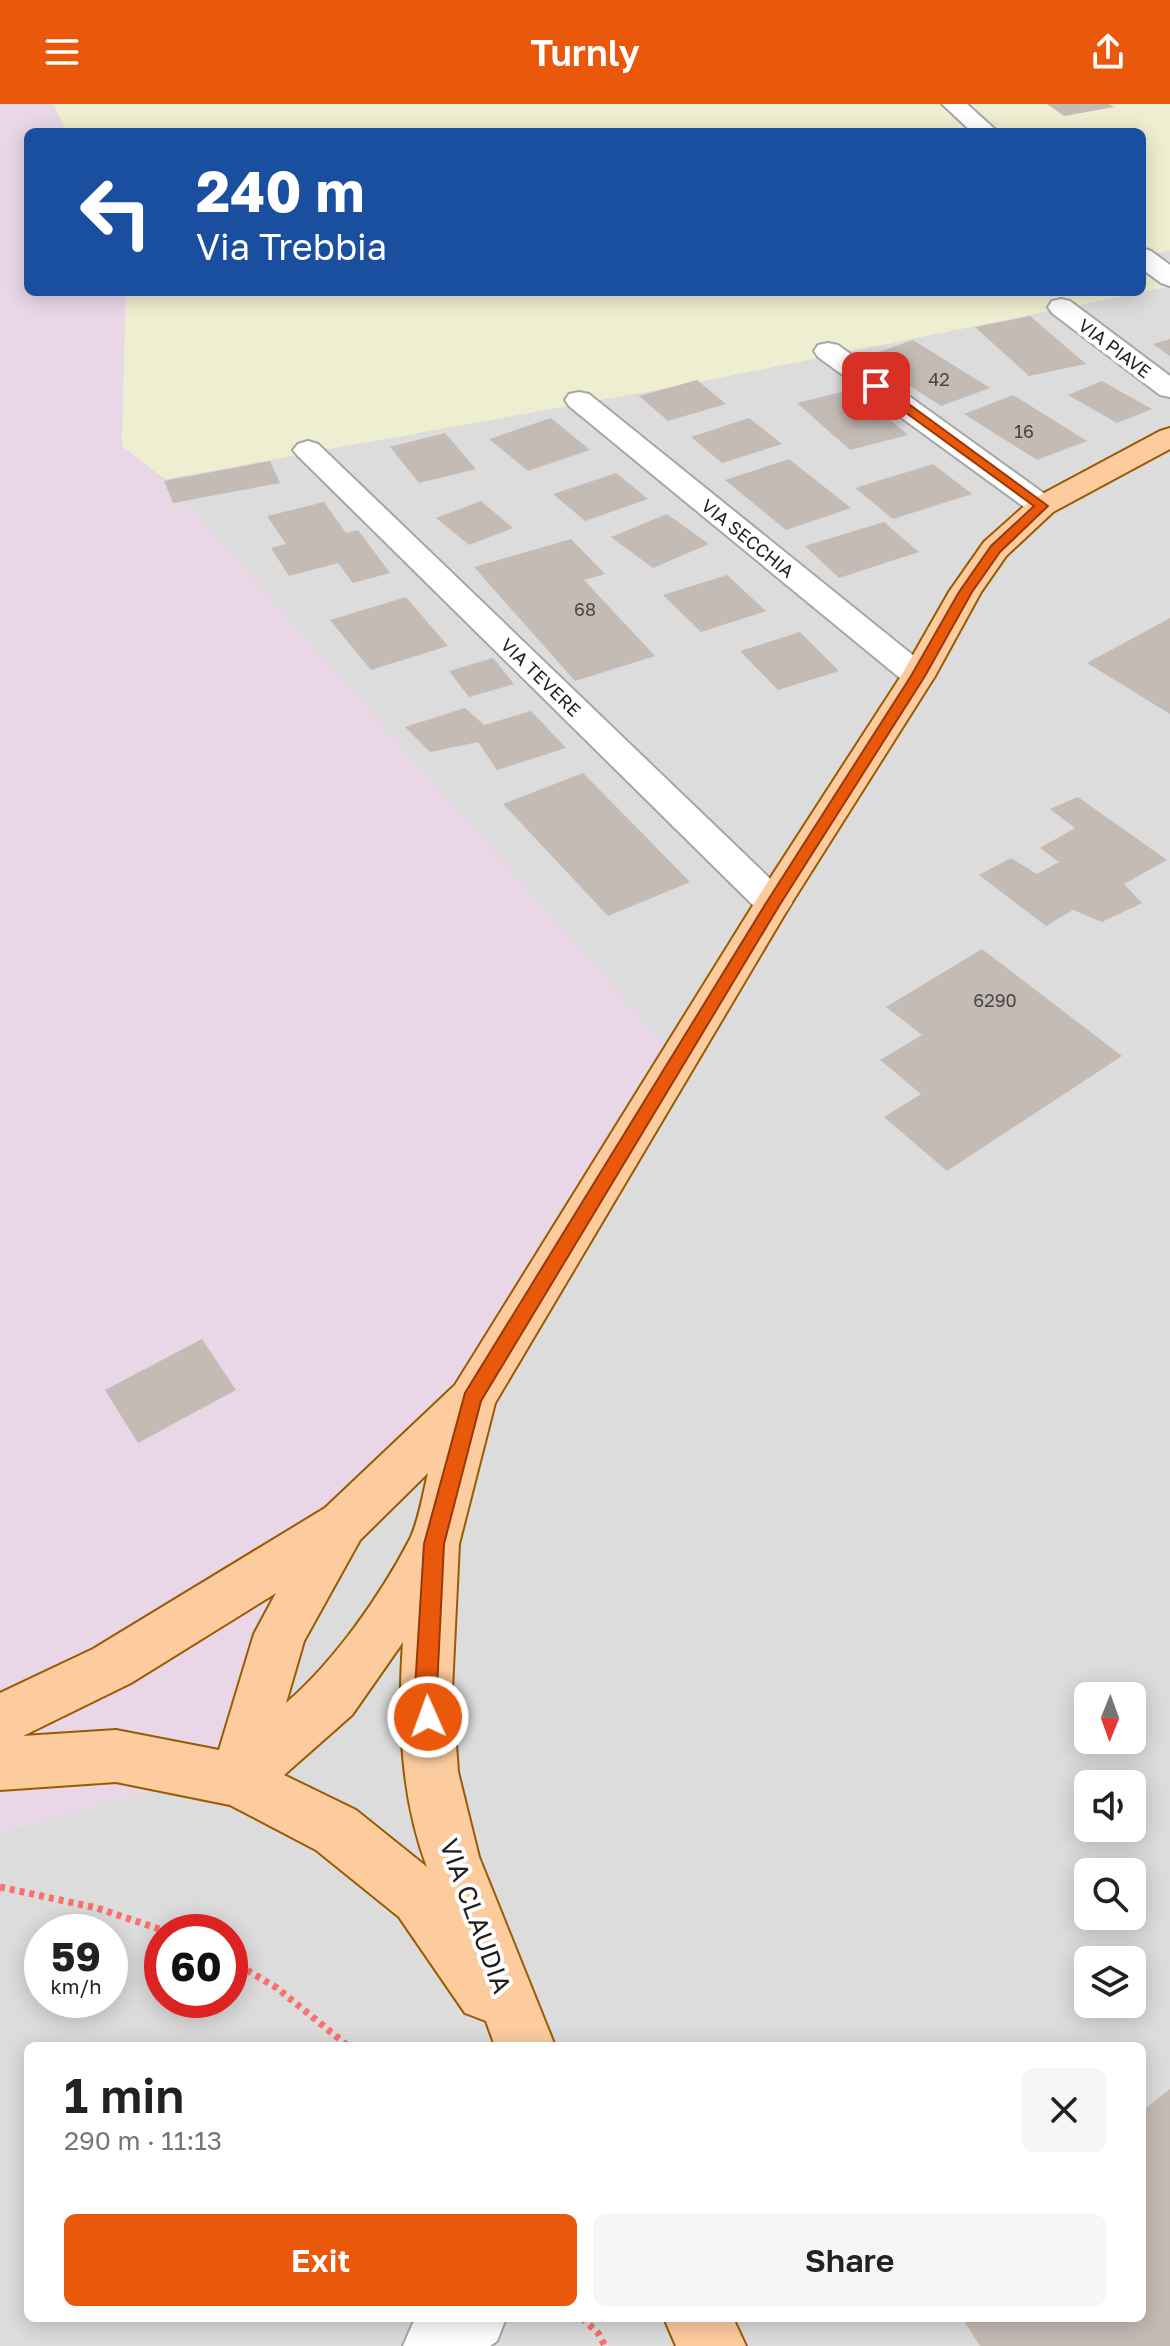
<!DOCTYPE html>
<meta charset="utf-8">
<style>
:root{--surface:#fff;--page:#f6f6f6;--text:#222;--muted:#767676;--accent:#ea580c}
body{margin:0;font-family:"Golos Text",sans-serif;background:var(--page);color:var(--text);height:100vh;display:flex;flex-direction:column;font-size:30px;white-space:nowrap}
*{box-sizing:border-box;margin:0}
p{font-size:26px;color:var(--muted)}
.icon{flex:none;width:44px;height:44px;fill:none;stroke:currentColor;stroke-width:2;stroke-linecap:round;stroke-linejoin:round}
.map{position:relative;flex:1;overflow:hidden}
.details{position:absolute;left:24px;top:1938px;width:1122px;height:280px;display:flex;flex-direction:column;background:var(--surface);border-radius:12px;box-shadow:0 4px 20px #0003}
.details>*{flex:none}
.hud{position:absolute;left:24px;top:24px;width:1122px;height:168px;border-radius:12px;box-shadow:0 4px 20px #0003;background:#1a4fa0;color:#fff;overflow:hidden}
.needle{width:52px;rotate:181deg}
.buttons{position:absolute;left:1074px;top:1578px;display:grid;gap:16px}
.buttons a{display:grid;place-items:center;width:72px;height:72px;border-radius:12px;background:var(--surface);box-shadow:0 4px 20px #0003;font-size:40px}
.speed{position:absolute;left:24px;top:1810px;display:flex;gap:16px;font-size:40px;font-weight:700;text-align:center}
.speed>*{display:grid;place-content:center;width:104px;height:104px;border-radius:50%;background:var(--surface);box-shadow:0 4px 20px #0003;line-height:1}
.speed small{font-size:20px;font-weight:400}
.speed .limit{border:12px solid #d22;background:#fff;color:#111}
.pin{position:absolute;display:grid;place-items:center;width:68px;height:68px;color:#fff;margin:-34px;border-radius:16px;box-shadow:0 4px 12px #0006}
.me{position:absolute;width:88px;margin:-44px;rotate:358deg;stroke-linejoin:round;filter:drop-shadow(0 0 6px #0008)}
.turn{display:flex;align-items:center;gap:28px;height:168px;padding:0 40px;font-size:36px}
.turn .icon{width:104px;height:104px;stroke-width:2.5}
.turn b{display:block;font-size:56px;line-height:68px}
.round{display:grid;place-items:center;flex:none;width:84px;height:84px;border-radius:12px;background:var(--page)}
.headline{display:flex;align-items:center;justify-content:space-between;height:136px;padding:0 40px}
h1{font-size:48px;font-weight:600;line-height:60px}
.cta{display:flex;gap:16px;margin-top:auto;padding:16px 40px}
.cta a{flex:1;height:92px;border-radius:12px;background:var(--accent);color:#fff;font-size:32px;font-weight:600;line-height:92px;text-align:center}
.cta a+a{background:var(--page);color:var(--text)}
header{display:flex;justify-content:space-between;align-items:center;height:104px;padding:0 40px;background:var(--accent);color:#fff;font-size:36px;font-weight:600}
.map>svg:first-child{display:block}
.residential{fill:#dddcdc;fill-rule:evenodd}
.industrial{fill:#e9d7e7}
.farmland{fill:#eeeed1}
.building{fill:#c5bbb5}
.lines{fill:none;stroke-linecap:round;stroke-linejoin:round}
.street-casing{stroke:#a6a6a6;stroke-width:4}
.primary-casing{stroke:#9a5b00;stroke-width:4}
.path{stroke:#fa706d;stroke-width:7;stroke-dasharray:5 5;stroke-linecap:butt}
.street{fill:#fff;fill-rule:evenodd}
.primary{fill:#fccc9f;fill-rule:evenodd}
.route{fill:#ea580c;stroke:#983908;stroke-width:2}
.labels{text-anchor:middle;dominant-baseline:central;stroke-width:8;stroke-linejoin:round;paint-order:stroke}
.far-street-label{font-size:18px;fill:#1f1f1f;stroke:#fff}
.number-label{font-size:18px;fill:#484644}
.near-street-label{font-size:26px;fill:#1f1f1f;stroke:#fff}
</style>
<header><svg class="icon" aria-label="menu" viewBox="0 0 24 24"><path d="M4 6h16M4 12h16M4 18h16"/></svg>Turnly<svg class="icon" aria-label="share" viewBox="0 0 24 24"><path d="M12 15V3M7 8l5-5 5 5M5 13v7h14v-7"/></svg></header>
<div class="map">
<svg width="1170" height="2242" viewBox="0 0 1170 2242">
<rect width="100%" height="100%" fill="#f0ece5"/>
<path class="residential" d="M1170 146V2242H0V1728L223 1667 664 941 165 375 699 278 1166 183 1142 159V152ZM1088 1592H1132V1636H1088ZM1088 1680H1132V1724H1088ZM1088 1768H1132V1812H1088ZM42 1828H110V1896H42ZM162 1828H230V1896H162ZM1088 1856H1132V1900H1088ZM28 1942H1142V2214H28Z"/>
<path class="industrial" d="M0 0H53L67 28H28V188H126L122 342 165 375 665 941 222 1668 0 1728Z"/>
<path class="farmland" d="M53 0H1170V146L1142 152V28H67Z
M1142 159 1167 183 699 278 165 375 122 342 126 188H1142Z"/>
<path class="building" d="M1047 0H1109L1114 3 1064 12Z
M1030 212 1086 260 1029 272 975 223Z
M1170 235V252L1153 240Z
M913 236 990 284 941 302 865 253Z
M697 276 726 300 668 317 639 292Z
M1102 277 1152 305 1117 319 1068 291Z
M854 285 908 331 850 346 797 299Z
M1013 291 1087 337 1037 356 964 310Z
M551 314 590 346 528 367 489 335Z
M749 314 782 340 722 359 691 333Z
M445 329 476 365 419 379 390 343Z
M789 355 851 404 786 426 725 376Z
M270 357 280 379 173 399 164 377Z
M933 360 972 390 893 415 855 384Z
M616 369 648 395 585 417 553 390Z
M481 397 513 424 469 441 436 414Z
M324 398 346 429 358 426 390 469 353 479 338 459 289 472 271 444 286 440 267 412Z
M667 410 709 440 653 464 611 433Z
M884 418 919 448 839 474 805 442Z
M571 435 605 470 584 476 655 552 575 577 474 463Z
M727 471 766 507 701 528 663 491Z
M406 493 448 542 371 566 330 516Z
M1170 514V610L1087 559Z
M800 528 839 567 778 586 740 547Z
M493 554 514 580 469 593 449 567Z
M465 604 484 621 531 607 566 644 497 666 478 638 430 648 405 623Z
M583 669 646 733 690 778 608 812 503 700Z
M1078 693 1167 756 1124 780 1142 799 1102 818 1073 806 1046 822 979 771 1011 754 1037 770 1059 758 1040 744 1075 724 1050 705Z
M982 845 1122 952 947 1067 884 1013 921 990 880 956 922 931 886 903Z
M202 1235 236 1286 138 1339 105 1286Z
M1170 1985V2242H980L962 2214H1142V2007Z"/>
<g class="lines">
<defs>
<path id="street" d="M942 0H967L998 28H972Z
M1142 144 1151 147 1170 161V182L1161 179 1142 165Z
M1061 195 1070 197 1170 272V293L1160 291 1052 209 1048 203 1052 197Z
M828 239 838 241 1053 396 1057 402 1053 408 1042 411 1031 408 818 253 814 247 818 241Z
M579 288 589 290 930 565 935 572 930 579 918 582 906 579 569 302 565 296 569 290Z
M308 337 318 340 786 790 792 799 786 808 773 812 760 808 298 352 293 346 298 340Z
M419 2214H506L497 2237 490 2242H403L413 2219Z"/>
<path id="primary" d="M1170 324V345L1053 408 1006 452 981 488 935 572 789 803 495 1299 459 1440 452 1585 458 1668 479 1753 555 1942H495L486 1917 465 1909 399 1813 316 1746 230 1701 116 1678 0 1686V1589L93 1545 325 1404 455 1281 760 790 901 572 949 488 984 438 1031 396 1160 327ZM428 1369C423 1390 419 1416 410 1435 381 1491 334 1558 286 1599L304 1537 360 1436ZM276 1489 254 1530 219 1646 116 1626 23 1632 131 1579ZM403 1538C398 1612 400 1692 427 1763L356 1706 284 1671 352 1611Z
M664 2214H733L746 2242H676Z"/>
</defs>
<use href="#street" class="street-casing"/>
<use href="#primary" class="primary-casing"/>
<path class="path" d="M0 1783 97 1804 168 1828
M230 1856 277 1884 348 1942
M582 2214 598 2229 605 2242"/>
<use href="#street" class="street"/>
<use href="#primary" class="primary"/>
</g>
<path class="route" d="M872 279H880L1048 402 1000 448 972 488 925 572 779 802 481 1297 444 1440 437 1585 439 1613 436 1620 428 1623 420 1620 415 1585 424 1440 465 1289 768 796 911 572 959 488 991 442 1034 402 872 284Z"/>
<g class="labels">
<g class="far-street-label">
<text transform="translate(1115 244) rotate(37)">VIA PIAVE</text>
<text transform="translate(748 434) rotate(39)">VIA SECCHIA</text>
<text transform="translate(541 573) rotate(44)">VIA TEVERE</text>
</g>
<g class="number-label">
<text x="939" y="275">42</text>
<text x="1024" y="327">16</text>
<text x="585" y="505">68</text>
<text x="995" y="896">6290</text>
</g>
<g class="near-street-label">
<text transform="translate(476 1812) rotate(70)">VIA CLAUDIA</text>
</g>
</g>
</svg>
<div class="buttons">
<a><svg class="needle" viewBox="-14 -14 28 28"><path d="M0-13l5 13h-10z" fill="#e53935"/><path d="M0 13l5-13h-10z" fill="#767676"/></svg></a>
<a><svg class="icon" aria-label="sound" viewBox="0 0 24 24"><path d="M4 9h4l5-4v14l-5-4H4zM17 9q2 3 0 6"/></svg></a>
<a><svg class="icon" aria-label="search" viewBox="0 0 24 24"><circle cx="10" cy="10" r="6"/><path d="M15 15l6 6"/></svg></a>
<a><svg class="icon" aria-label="layers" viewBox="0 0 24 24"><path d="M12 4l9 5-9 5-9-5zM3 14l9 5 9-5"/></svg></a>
</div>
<div class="speed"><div>59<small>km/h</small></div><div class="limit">60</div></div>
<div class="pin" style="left:876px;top:282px;background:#d93025"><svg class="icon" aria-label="arrive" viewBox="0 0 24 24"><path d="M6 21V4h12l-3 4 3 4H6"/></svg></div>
<svg class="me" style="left:428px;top:1613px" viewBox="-20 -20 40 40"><circle r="17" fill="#ea580c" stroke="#fff" stroke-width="3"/><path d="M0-11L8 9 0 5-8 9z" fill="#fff"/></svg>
<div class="hud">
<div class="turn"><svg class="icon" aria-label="left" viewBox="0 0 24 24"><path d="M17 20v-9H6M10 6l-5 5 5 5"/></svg><div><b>240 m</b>Via Trebbia</div></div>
</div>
<section class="details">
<div class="headline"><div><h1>1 min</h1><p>290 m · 11:13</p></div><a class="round"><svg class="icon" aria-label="close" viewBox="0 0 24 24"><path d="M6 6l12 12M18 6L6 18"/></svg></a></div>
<div class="cta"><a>Exit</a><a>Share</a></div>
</section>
</div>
